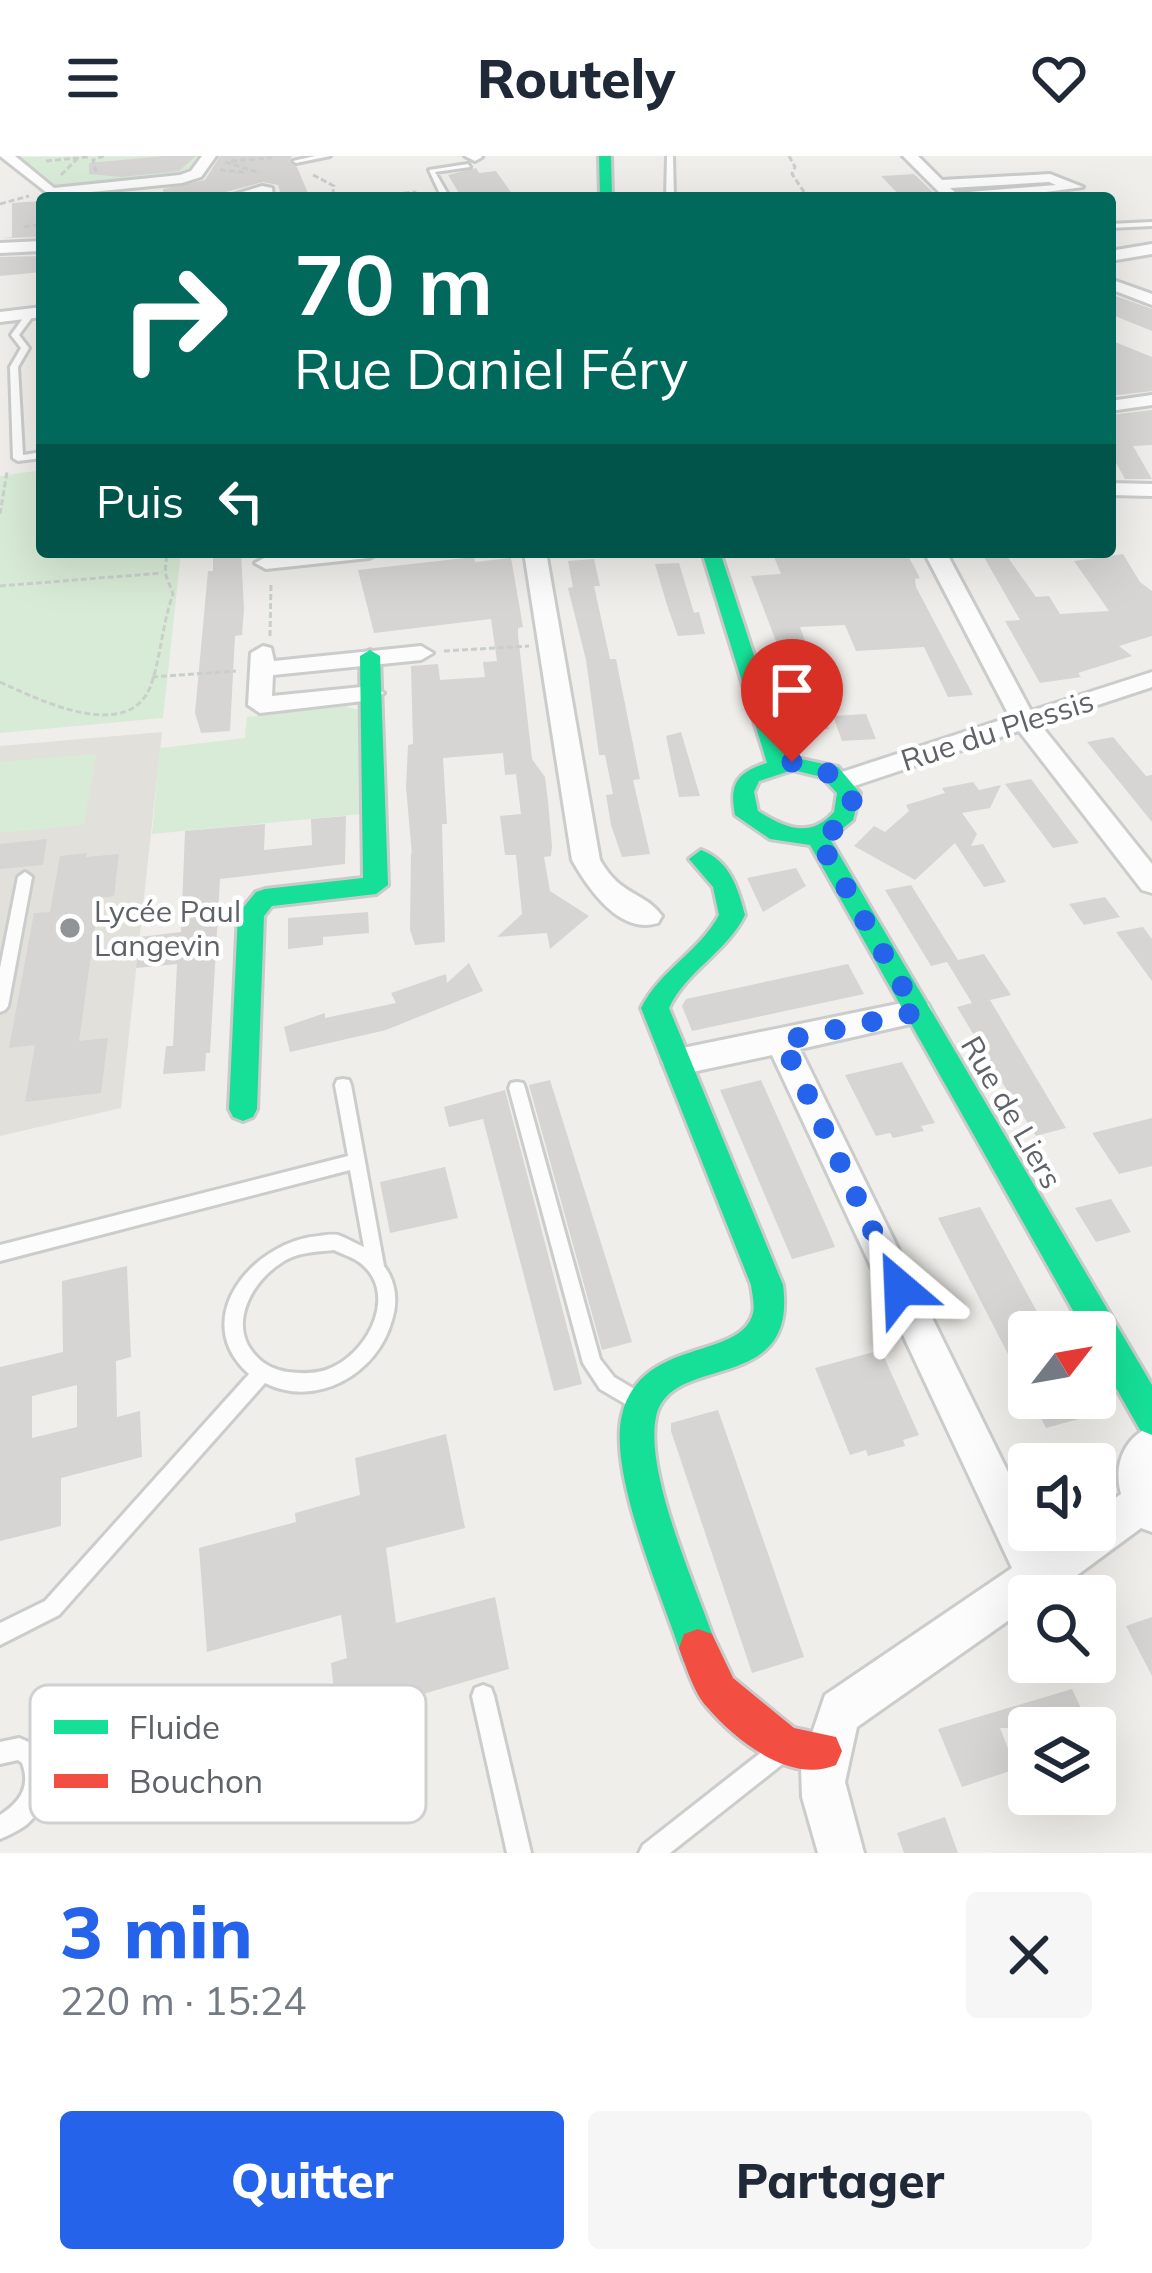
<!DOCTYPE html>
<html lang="fr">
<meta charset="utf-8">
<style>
:root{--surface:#fff;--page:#f6f6f7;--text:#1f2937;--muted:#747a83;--accent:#2563eb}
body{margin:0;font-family:Mulish,sans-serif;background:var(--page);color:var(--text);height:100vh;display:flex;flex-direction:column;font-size:45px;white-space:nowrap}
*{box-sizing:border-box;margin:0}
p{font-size:39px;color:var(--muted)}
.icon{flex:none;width:66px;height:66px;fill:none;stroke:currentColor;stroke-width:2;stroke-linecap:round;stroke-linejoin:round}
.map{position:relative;height:1697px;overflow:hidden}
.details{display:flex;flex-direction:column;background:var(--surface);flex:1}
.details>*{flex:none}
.banner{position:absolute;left:36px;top:36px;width:1080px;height:366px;border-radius:12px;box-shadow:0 12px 48px #0002;background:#00695c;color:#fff;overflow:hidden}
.needle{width:78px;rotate:59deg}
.tools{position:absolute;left:1008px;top:1155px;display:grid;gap:24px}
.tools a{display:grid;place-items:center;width:108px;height:108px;border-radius:12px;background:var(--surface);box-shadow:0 12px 48px #0002;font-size:60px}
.pin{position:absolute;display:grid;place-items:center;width:102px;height:102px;color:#fff;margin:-123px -51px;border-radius:50% 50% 50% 0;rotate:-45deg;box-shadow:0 0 12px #0007}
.pin .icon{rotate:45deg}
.me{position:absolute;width:132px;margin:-66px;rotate:334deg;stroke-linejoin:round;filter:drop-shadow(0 0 9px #0008)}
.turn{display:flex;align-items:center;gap:42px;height:252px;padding:0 60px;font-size:54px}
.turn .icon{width:156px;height:156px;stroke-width:2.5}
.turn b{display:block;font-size:84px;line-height:102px}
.then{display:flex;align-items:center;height:114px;padding:0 60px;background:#0003;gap:24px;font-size:45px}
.round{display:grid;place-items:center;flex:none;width:126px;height:126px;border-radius:12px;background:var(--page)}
.overview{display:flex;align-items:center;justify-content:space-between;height:204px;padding:0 60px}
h1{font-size:72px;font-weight:800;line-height:90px;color:var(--accent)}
.primary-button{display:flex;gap:24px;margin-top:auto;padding:24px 60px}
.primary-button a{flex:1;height:138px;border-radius:12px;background:var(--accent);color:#fff;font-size:48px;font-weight:800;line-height:138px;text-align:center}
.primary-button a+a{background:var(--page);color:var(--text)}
header{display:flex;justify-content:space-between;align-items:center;height:156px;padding:0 60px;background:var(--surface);font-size:54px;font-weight:800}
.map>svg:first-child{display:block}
.education{fill:#e2e0da}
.green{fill:#d8ebd6}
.building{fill:#d6d5d3;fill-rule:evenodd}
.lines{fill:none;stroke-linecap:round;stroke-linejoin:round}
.lane-casing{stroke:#cbcccc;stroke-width:6}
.street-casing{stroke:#cbcccc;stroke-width:6}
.fast-casing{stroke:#cacacb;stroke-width:6}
.jam-casing{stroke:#cacacb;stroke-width:6}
.path{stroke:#cacfcc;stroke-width:3;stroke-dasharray:6 3;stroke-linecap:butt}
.lane{fill:#fdfcfc;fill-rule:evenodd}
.street{fill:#fdfcfc;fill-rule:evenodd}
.fast{fill:#16e098;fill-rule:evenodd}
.jam{fill:#f24e42;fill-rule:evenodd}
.route{stroke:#2563eb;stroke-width:21;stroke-dasharray:0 37.8}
.poi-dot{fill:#919496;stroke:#fff;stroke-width:4.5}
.labels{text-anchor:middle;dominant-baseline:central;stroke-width:9;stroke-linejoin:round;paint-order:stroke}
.street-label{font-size:30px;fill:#5f6368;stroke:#fff}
.poi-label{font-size:30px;fill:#5f6368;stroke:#fff;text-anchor:start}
.key{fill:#fff;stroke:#cfd0d2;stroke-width:3}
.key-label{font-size:33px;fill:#5f6368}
</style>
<header><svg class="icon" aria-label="menu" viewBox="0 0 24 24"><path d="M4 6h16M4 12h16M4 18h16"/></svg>Routely<svg class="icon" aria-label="heart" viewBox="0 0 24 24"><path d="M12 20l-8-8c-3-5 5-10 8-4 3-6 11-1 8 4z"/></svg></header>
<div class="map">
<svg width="1152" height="1697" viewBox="0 0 1152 1697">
<rect width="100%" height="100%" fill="#efeeea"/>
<path class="education" d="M162 576 121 952 0 980V590Z"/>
<path class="green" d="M200 0 186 18 59 32 20 1Z
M42 314V396H181L163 562 0 577V320Z
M346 550 358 554 363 658 152 678 160 592 245 582 247 561Z
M96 598 84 669 0 677V606Z"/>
<path class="building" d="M163 0H196L179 15 121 21 89 18V7Z
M220 0H292L289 6 297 11 310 42H282L278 29 263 26 222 37 164 42 163 33 205 24Z
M476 12 479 17 496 15 515 42H462L448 19Z
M914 18 939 42H902L881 20Z
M41 45V81L2 82 12 81V47Z
M42 100V116L0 120V101Z
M1110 138 1152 153V175L1110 158Z
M1110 184 1152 201V235L1110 240Z
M1152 254V289L1133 290 1152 323H1125L1110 296V259Z
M241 396 244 453 242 479 235 480 230 575 201 577 195 557 208 415H213V398Z
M772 396H906L920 422 915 423 916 431 973 539 948 541 924 491 856 495 845 469 800 471 817 517 789 519 751 420 781 418Z
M981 396H1004L1036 441 1049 440 1060 458 1109 455 1074 405 1123 398 1140 426 1152 435V480L1119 490 1132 500 1078 517 1081 521 1040 527 1005 465 1020 464Z
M474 401 475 406 511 402 523 471 518 472V479L532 603 545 621 548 645 552 690 551 700 544 701 550 735 589 760 550 793 547 777 497 781 522 758 516 699H505L500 660 521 658 516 618 505 619 503 597 443 602 447 668H442L445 786 415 789 410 774 411 696 412 699 406 631 408 589 413 588 411 510 438 508 440 524 485 521 483 506 497 505 491 463 374 477 358 414Z
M594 403 600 430H594L610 503H616L640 623 633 624 650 698 622 701 611 669 606 639 613 638 605 599H599L586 504 568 432 573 431 568 405Z
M679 407 694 457 699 456 705 478 678 480 667 449 655 408Z
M813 530 829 573 803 575 788 532Z
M866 558 876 583 842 585 833 560Z
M681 576 700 640 679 641 666 580Z
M1113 581 1146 620 1152 619V666L1087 586Z
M1031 623 1079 687 1053 692 1005 628Z
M973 626 979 634 1001 629 990 652 962 657 977 678 971 690 983 688 1006 726 984 731 955 687 915 724 854 690 874 670 885 676 909 655 906 649 945 637 942 632Z
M346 660 345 708 220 723 210 897H206L205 915 163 918 166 890H173L177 808 136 812 140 781 181 776 185 675 265 668 264 694 312 689 311 663Z
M47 683 43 709 0 713V688Z
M87 697 86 701 119 698 114 740 99 742 79 885 108 882 101 937 25 946 35 889 9 892 34 757 50 756 60 700Z
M796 712 806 730 763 756 747 722Z
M911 729 958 804 984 798 1011 839 990 844 1066 972 1036 980 1011 941 957 851 972 847 947 806 931 810 885 734Z
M1105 741 1120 761 1084 769 1069 748Z
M368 756 369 777 323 781V789L288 793V762Z
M1143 771 1152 783V825L1116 776Z
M469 807 483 835 386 874 290 896 284 871 325 857V862L396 847 391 837 446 818 447 827Z
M848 808 864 838 692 875 682 850 686 843Z
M902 906 935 967 921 970 924 975 893 982 890 977 876 980 845 919Z
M550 924 632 1186 602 1194 529 929Z
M761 924 827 1072 835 1091 792 1103 720 934Z
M505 934 582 1228 554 1235 483 963 449 971 444 951Z
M1152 962V1010L1119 1018 1092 977Z
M445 1011 458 1062 390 1077 380 1026Z
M1111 1043 1131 1076 1096 1086 1075 1052Z
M980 1051 1048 1176H1029V1239L938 1062Z
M127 1110 131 1201 116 1205 117 1261 140 1255 142 1301 61 1322V1370L0 1385V1211L63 1196 62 1125ZM77 1229V1271L32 1282V1240Z
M881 1194 919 1279 903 1284 905 1290 868 1300 866 1294 850 1299 815 1212Z
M1031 1242H1084L1093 1259 1046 1272Z
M718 1254 804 1501 752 1517 671 1275V1267Z
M446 1278 465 1372 386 1392 396 1467 495 1441 509 1513 409 1542 411 1565 339 1583 331 1507 347 1502 341 1459 207 1496 199 1392 296 1366 295 1357 360 1339 355 1302Z
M1152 1461V1520L1126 1470Z
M1072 1533 1090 1572H1000L1016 1613 962 1631 938 1573Z
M945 1661 958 1697H904L897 1677Z"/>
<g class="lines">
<defs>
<path id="lane" d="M315 0H330L296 7 293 5Z
M667 0H673L674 42H666Z
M468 8 470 11 435 16 450 42H442L429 14Z
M1152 66V70L1110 72V68Z
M26 158 33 160 19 179 29 192 18 211 23 299 42 296V302L18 305 13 302 10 211 21 192 11 179Z
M25 716 32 721 8 850 5 854 0 856V812L18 721Z
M343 923 349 924 351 929 384 1110C396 1126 398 1146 392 1164 378 1217 317 1253 265 1227L59 1459 0 1489V1467L45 1445 249 1218C187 1163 254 1085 319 1080 326 1079 332 1078 338 1079 347 1082 356 1088 364 1091L350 1014 0 1105V1089L348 1000 335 929 337 924ZM334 1094C342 1098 352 1101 359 1106 399 1135 370 1194 333 1211 319 1218 304 1218 288 1216 277 1215 264 1209 256 1200 227 1170 251 1126 281 1107 297 1096 315 1096 334 1094Z
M517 926 523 927 525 932 600 1203 614 1221 646 1240 648 1247 646 1254 639 1256 600 1233 583 1207 509 932 511 927Z
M483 1529 491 1532 494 1540 531 1697H507L472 1540 475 1532Z
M19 1582C22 1583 34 1588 37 1590 59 1612 47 1652 26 1669 18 1675 9 1679 0 1683V1659C20 1646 31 1631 22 1607L18 1604 0 1608V1586Z
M776 1588 784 1591 787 1599 784 1607 670 1697H639L643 1689 768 1591Z"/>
<path id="street" d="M0 0H15L54 32 180 19 191 15 202 0H216L201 21 182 27 51 40Z
M465 0H481L482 1 475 5Z
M903 0H918L942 24 1050 18 1083 31 1000 42H945ZM1049 26 1056 29 956 37 950 32Z
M262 30 272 32 273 42H223Z
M42 85V95L0 97V87Z
M1152 88V98L1110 105V95Z
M1110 123 1152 138V149L1110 133Z
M42 151V161L0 166V156Z
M1152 239V249L1110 255V245Z
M1110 327 1152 328V340L1110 339Z
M310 396H380L369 402 266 413 255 407 266 401Z
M524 396H546L600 704C622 742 643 734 662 760L658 767C619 779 588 732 572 704Z
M924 396H946L1031 555 1152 516V531L1040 568 1152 708V737L1142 734 1019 575 851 631H833L829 625 833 619 1010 561Z
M263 490 271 492 274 505 421 490 433 497 421 504 273 519 272 540 372 530 384 537 372 544 260 557 248 549 251 497Z
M917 844 928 848 932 856 928 864 800 893 1029 1359V1374H1036L1044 1390 1068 1374H1095V1356L1121 1338C1113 1309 1124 1281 1152 1270V1376L1141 1372 1053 1437 1029 1440V1450L857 1571 845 1626 864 1697H818L802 1641 801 1610 825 1539 1012 1412 772 899 678 919 667 915 662 906 667 897 678 893Z"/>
<path id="fast" d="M599 0H611L612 42H600Z
M702 396H720L787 600 838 611 860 637 853 664 830 683 1152 1229V1279L1140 1274 1095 1195V1176H1085L810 689 770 683 735 659C729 628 737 616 767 607ZM793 614 822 621 837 637 834 656C810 683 785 672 758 655L754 636 759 625Z
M370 494 380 500 388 729 376 738 272 750 264 760 257 953 253 961 243 965 233 961 229 953 238 758 256 736 265 733 363 722 360 500Z
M701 694C730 705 738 732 745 759 726 797 686 815 669 852L783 1129C798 1241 670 1195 656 1261 644 1318 698 1435 717 1492L712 1506 698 1511 684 1506 679 1492C660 1435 608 1316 622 1259 641 1180 741 1205 753 1157 755 1149 752 1137 751 1129L641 852C661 813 699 796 719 759L713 731 689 703Z"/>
<path id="jam" d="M698 1473 712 1478 733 1522 794 1572 836 1581 842 1595 836 1609C791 1628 736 1585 707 1551 694 1537 686 1510 679 1492L684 1478Z"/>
</defs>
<use href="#lane" class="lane-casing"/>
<use href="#street" class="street-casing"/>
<use href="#fast" class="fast-casing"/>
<use href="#jam" class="jam-casing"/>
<path class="path" d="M789 0 795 11 792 18 808 42
M46 5 88 1
M231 5 272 2
M225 6 260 17
M220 14 245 16
M96 16 93 4 104 0
M61 19 78 2
M313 19 334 30 332 42
M359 42 415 36 419 42
M0 48 29 40
M24 71 42 68
M0 358 7 316
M0 430 162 417
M270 480 271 426
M444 495 529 490
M152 521 236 515
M0 526C37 543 129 589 151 529 161 500 162 469 173 438L165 417 167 396"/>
<use href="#lane" class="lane"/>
<use href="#street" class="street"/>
<use href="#fast" class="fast"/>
<use href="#jam" class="jam"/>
</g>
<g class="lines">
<path class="route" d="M792 606C843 611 885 658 817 681L917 856 782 885 900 1132"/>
</g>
<circle class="poi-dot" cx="70" cy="772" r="12"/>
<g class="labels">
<g class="street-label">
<text transform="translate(997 574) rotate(-18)">Rue du Plessis</text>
<text transform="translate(1012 956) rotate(60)">Rue de Liers</text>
</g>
<g class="poi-label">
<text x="94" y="755">Lycée Paul<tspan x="94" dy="34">Langevin</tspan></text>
</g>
</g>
<rect x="30" y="1529" width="396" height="138" rx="18" class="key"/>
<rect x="54" y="1564" width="54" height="14" fill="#16e098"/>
<rect x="54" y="1618" width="54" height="14" fill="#f24e42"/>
<g class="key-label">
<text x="129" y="1583">Fluide</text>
<text x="129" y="1637">Bouchon</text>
</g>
</svg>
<div class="tools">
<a><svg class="needle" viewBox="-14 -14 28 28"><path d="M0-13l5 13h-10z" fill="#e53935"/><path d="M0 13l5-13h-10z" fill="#747a83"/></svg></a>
<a><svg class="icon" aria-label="sound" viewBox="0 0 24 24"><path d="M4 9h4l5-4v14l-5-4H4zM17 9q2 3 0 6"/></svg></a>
<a><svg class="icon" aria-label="search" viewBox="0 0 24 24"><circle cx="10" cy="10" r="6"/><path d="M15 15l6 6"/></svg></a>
<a><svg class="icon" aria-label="layers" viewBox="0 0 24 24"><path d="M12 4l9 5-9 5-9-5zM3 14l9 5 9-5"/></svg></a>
</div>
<div class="pin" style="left:792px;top:606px;background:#d93025"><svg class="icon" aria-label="arrive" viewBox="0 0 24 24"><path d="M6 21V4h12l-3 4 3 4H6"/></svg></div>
<svg class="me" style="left:900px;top:1132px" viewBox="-20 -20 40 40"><path d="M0-17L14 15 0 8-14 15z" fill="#2563eb" stroke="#fff" stroke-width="4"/></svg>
<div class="banner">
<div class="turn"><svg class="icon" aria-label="right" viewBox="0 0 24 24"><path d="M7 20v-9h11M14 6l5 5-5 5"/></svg><div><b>70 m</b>Rue Daniel Féry</div></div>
<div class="then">Puis<svg class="icon" aria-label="left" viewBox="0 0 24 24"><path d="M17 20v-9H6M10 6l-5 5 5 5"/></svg></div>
</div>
</div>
<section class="details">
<div class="overview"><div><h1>3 min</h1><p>220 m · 15:24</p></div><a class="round"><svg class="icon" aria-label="close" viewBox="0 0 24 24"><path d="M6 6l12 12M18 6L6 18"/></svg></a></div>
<div class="primary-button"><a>Quitter</a><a>Partager</a></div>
</section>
